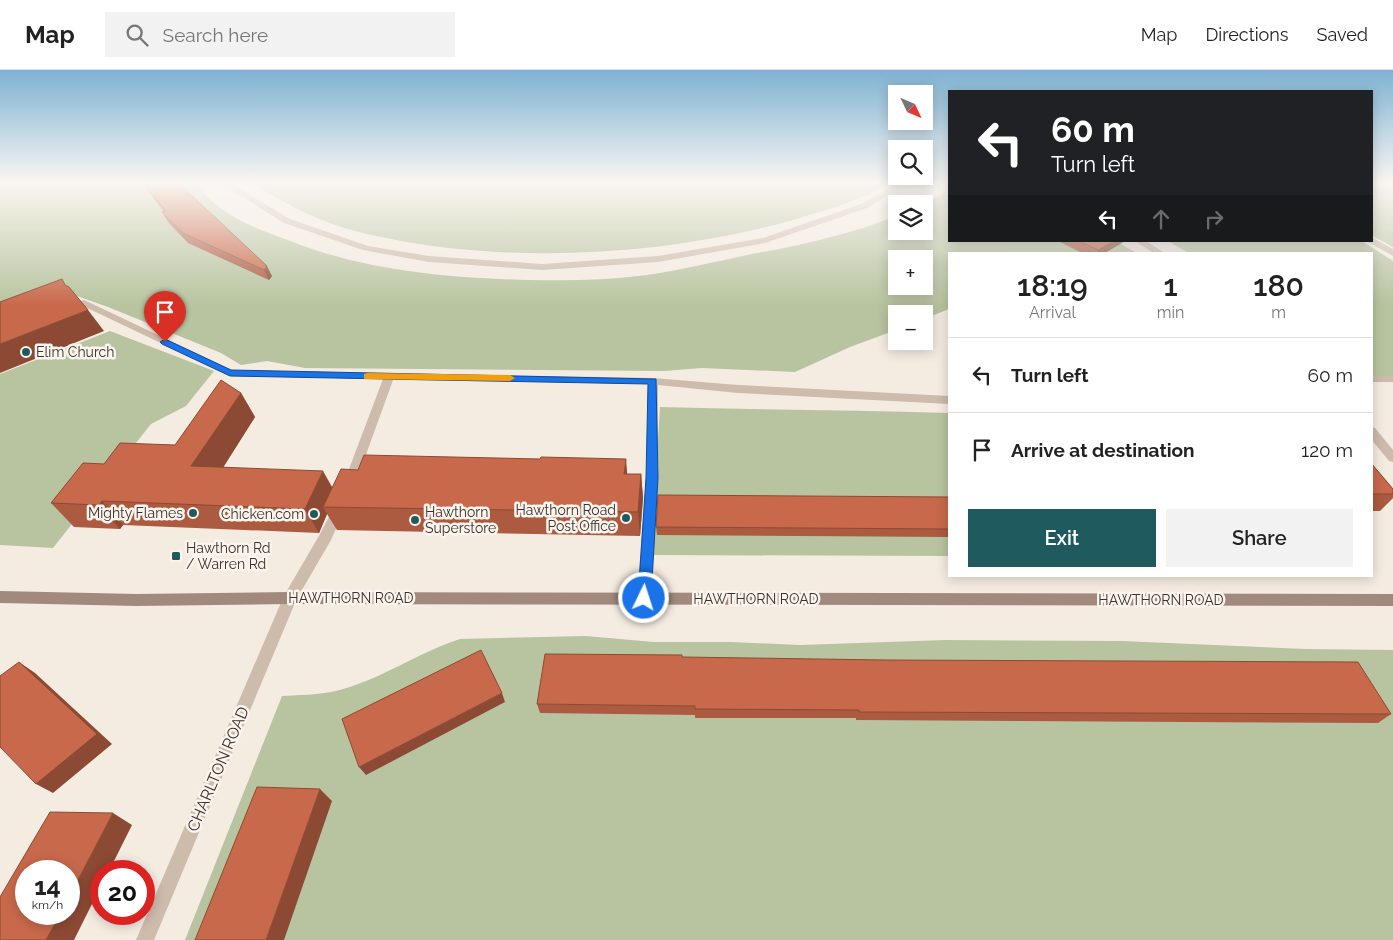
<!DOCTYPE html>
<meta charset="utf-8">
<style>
:root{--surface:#fff;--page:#f2f2f2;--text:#222;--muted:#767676;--line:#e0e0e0;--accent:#1f5a5e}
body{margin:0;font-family:Raleway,sans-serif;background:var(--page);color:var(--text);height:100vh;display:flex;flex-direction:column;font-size:19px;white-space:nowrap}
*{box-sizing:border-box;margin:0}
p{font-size:16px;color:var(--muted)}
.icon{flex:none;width:28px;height:28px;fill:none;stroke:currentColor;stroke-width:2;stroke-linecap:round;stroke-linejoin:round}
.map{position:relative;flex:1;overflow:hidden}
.details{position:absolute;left:948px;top:182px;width:425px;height:325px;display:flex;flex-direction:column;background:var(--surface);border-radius:0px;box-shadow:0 2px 12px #0003}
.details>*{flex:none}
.top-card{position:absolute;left:948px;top:20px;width:425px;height:152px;border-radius:0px;box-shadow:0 2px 12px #0003;background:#202124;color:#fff;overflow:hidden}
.needle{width:32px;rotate:134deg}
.fabs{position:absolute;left:888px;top:15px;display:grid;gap:10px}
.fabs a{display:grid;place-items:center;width:45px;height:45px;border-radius:0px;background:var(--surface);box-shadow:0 2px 12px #0003;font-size:25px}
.speed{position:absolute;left:15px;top:790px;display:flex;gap:10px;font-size:25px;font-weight:700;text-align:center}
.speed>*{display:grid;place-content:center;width:65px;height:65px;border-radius:50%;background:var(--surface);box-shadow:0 2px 12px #0003;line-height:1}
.speed small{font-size:12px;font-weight:400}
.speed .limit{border:8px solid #d22;background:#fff;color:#111}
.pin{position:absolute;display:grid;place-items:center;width:42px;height:42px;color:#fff;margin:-51px -21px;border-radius:50% 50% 50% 0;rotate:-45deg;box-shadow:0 0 5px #0007}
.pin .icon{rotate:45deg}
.me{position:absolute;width:55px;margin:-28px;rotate:4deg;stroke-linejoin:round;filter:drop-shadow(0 0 4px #0008)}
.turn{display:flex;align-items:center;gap:18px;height:105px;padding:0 20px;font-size:22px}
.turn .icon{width:65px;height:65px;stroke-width:2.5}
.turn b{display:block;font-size:35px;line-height:42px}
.lanes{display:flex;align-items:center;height:48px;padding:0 20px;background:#0003;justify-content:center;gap:25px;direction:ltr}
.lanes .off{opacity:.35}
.eta{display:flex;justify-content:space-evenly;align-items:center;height:85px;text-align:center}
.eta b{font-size:30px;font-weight:600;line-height:35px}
.action{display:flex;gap:10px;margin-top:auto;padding:10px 20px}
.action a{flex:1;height:58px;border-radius:0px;background:var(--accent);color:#fff;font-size:20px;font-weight:600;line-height:58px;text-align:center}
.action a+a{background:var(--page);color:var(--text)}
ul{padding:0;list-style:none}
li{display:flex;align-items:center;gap:15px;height:75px;padding:0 20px;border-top:1px solid var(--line)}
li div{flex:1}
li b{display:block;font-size:19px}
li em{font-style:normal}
header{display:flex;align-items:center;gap:30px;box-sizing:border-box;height:70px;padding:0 25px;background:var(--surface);border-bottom:1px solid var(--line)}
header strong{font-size:24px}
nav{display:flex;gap:28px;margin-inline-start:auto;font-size:18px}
.search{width:350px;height:45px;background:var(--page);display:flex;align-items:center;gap:12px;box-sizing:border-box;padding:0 18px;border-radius:0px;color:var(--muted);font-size:19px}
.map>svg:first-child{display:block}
.green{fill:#b8c4a0;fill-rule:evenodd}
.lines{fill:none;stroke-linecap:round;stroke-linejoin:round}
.lane{fill:#cdbbac;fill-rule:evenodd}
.street{fill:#cdbbac;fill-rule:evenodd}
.secondary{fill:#a18a7d;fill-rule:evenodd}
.wall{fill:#ac5a40}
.shaded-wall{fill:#8c4a34}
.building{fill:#c8694b;stroke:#8c4a34}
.route{fill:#1a73e8;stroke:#114b97}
.slow{fill:#f59e0b}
.poi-dot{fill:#1f5a5e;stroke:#fbf5ee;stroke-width:2}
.labels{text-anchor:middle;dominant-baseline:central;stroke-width:5;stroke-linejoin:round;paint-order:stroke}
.poi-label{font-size:14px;fill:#3b302b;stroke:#fbf5ee;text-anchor:start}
.street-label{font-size:14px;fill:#3b302b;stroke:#fbf5ee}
.near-street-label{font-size:16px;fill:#3b302b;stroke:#fbf5ee}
</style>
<header>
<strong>Map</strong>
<div class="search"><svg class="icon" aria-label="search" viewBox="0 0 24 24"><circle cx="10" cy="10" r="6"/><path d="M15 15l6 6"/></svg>Search here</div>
<nav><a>Map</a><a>Directions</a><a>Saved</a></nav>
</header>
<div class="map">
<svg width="1393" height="870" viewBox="0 0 1393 870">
<rect width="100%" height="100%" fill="#f4ebe1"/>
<path class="green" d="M0 113H195C223 148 253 157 293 172 367 201 451 208 530 210 569 211 608 210 647 205 681 200 714 192 747 185 797 176 849 165 896 146V161H924L923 134 949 120V171H1116L1138 184H949V239L924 249V244H896V260L850 277 795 302 702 298 664 301 305 298 267 291 241 295 221 283 108 237 74 225 0 259ZM896 189H924V216H896Z
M252 113H887C871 128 815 143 793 150 657 188 492 196 355 161 320 152 283 133 252 113Z
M1371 113H1393V177L1371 165Z
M1168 171H1362L1393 191V307L1371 306V184H1190Z
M110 261 214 301 186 336 151 354 53 478 0 475V304Z
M660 337C756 340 853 340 949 343V486L651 485Z
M586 566 654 572H731L800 575 946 570 1122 571 1305 579 1393 580V870H185L282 626C300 625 318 625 336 621 380 610 417 583 460 569Z"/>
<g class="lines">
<path class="lane" d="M1371 167 1393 179V186L1368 172 1371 171Z
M84 230 232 300 653 308 738 315 949 326V334L738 323 658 315V408L651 528 649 532 644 534 639 532 637 528 646 408 648 314 393 310 355 415 353 418H345L343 415 383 309 230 306 81 235V231Z
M1371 306H1393V312H1371Z
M339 433 343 435 345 438 331 470 295 532 290 534 285 532 283 528 285 524 320 464 335 435Z"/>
<path class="street" d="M220 113H230L290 149 368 176 429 186 542 194 658 186 763 168 861 134 897 113H907L867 138 765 173 658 192 542 200 429 192 363 180 284 153Z
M1135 171H1146L1166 184H1155Z
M1371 357 1375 358 1393 380V392L1389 391 1371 369Z
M290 522 295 524 297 528 154 870H136L283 528 285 524Z"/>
<path class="secondary" d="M0 521 137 524 290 522 1393 524V536L290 534 137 536 0 533Z"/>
</g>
<path class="wall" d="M144 113 187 121 272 206 269 210 188 173 168 152 162 142H164L148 121Z
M1058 171H1125L1103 184H1084Z
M241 323 255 347 223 397 332 418 627 404H641L643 428 640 466 337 460 327 444 319 463 123 455 120 459 74 457 51 433 104 394 175 375Z
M1371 393 1393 419V428L1380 441H1371Z
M949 427V467L657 465 656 457Z
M537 634 1391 644 1378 653 856 650V648H695V645L540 643Z"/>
<path class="shaded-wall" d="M1114 171H1125L1103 184H1096L1098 180Z
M267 196 272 206 269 210 264 200Z
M88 240 104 261 0 303V274Z
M241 323 255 347 209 420 191 396Z
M626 389 628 413 624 404Z
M323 401 336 424 323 437 327 444 319 463 305 439Z
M641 404 643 428 640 466 638 442Z
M102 431 123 455 120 459 99 435Z
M19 592 35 603 112 674 53 723 36 714Z
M502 623 505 632 366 705 359 697Z
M320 719 332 731 284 870H266Z
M113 743 132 755 109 801H101V816L74 870H46L60 844H69V827Z"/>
<path class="building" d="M144 113H180L187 121 267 196 264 200 183 163 162 142 166 141Z
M1079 171H1114L1098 180Z
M62 209 65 215 69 217 88 240 0 274V232Z
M221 310 241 323 191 396 323 401 305 439 102 431 99 435 51 433 83 393 104 394 120 373 175 375Z
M364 385 540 389 541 387 626 389 624 404H641L638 442 323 437 341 399 358 400Z
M1371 393 1393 419V424H1371Z
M658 425 949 427V459L656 457Z
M481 580 502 623 359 697 342 649Z
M545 584 682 585V587L886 590 1358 592 1391 644 859 642V640L695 639V636L537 634Z
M19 592 97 664 36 714 0 677V606Z
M257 717 320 719 266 870H195Z
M50 742 113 743 69 827V801H26V844H60L46 870H0V827Z"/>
<linearGradient id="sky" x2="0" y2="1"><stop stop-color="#7eb2d2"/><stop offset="0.48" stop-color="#faf6f2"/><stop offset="1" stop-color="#faf6f2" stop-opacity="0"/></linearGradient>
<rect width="1393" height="235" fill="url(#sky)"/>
<path class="route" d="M165 269 231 300 656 309 658 408 651 528 649 532 644 534 640 532 638 528 646 408 648 314 230 306 162 274 160 272Z"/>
<path class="slow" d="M367 303 510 305 515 308 510 311 364 309V304Z"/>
<g class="poi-dot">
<circle cx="26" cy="282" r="5"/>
<circle cx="193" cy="443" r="5"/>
<circle cx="314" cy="444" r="5"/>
<circle cx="626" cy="448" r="5"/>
<circle cx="415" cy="450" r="5"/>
<rect x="171" y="481" width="10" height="10" rx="2.5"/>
</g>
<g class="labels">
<g class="poi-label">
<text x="36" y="282">Elim Church</text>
<text x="616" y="440" text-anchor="end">Hawthorn Road<tspan x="616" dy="16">Post Office</tspan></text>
<text x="425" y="442">Hawthorn<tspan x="425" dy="16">Superstore</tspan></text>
<text x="183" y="443" text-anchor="end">Mighty Flames</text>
<text x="304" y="444" text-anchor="end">Chicken.com</text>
<text x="186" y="478">Hawthorn Rd<tspan x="186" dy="16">/ Warren Rd</tspan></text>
</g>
<g class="street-label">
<text x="351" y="528">HAWTHORN ROAD</text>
<text x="756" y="529">HAWTHORN ROAD</text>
<text x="1161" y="530">HAWTHORN ROAD</text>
</g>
<g class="near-street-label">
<text transform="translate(218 699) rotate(-67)">CHARLTON ROAD</text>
</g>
</g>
</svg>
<div class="fabs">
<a><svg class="needle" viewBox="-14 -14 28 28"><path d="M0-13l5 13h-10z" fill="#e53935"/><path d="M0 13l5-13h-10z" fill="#767676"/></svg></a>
<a><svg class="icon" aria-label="search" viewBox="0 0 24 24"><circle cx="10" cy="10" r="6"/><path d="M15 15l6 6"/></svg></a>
<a><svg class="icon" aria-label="layers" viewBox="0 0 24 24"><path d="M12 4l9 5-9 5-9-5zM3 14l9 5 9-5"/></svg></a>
<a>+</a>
<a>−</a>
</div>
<div class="speed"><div>14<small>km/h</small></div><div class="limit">20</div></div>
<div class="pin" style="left:165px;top:272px;background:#d93025"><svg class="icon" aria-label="arrive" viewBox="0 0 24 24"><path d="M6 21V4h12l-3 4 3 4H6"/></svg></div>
<svg class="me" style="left:644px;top:528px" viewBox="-20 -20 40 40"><circle r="17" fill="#1a73e8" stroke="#fff" stroke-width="3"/><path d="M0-11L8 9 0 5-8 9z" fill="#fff"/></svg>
<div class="top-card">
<div class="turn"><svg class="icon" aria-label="left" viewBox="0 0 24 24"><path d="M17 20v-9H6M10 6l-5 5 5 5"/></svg><div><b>60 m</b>Turn left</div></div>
<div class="lanes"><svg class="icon" aria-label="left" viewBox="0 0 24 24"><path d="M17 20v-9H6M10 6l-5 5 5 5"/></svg><svg class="icon off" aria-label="ahead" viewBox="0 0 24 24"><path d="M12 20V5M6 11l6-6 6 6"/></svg><svg class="icon off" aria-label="right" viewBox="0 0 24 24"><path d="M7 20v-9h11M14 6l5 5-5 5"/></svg></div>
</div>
<section class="details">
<div class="eta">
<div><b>18:19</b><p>Arrival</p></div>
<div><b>1</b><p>min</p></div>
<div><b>180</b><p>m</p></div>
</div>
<ul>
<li><svg class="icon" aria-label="left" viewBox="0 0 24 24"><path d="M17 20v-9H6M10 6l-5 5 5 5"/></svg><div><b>Turn left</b></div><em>60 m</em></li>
<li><svg class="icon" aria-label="arrive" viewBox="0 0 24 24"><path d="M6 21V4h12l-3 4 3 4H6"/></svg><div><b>Arrive at destination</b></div><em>120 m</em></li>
</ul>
<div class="action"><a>Exit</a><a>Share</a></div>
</section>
</div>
